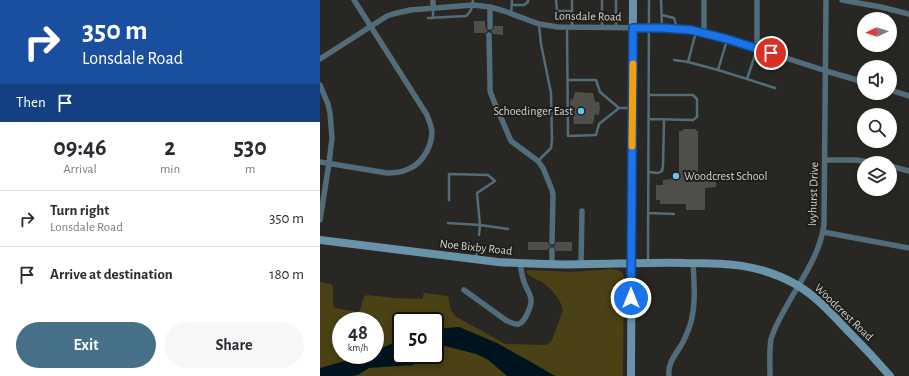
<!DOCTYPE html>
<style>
:root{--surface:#fff;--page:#f7f7f7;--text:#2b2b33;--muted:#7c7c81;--line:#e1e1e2;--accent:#467088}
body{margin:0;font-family:"Alegreya Sans",sans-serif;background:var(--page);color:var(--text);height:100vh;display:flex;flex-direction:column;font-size:15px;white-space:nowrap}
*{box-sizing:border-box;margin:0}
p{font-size:13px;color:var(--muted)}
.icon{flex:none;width:22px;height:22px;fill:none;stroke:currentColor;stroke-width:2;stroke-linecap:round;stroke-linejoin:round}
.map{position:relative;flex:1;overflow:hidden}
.details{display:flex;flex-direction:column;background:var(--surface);width:320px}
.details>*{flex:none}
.hud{background:#1a4fa0;color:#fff;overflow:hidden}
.needle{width:26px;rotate:266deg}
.fabs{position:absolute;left:537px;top:12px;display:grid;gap:8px}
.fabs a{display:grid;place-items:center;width:40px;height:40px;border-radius:50%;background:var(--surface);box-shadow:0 2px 6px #0003;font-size:20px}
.speed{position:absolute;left:12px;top:312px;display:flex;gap:8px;font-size:20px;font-weight:700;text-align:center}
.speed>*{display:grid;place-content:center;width:52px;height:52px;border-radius:50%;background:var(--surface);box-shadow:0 2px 6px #0003;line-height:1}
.speed small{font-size:10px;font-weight:400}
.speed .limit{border:2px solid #111;border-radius:6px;background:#fff;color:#111}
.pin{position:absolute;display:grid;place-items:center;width:34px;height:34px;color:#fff;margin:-17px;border:2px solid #fff;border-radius:50%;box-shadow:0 1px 4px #0007}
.me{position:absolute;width:44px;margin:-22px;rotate:0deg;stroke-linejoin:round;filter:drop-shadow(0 0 3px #0008)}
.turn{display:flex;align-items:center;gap:14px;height:84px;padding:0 16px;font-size:18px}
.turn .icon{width:52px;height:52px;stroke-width:2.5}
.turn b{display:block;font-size:28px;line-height:34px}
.then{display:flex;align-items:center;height:38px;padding:0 16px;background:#0003;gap:8px;font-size:15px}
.eta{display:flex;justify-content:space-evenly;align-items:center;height:68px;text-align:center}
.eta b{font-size:24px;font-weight:600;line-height:28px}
.primary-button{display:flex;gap:8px;margin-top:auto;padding:8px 16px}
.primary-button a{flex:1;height:46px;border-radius:24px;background:var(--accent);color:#fff;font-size:16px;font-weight:600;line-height:46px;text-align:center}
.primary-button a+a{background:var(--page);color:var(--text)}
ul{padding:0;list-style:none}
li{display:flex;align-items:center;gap:12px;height:56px;padding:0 16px;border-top:1px solid var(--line)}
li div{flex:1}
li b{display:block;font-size:15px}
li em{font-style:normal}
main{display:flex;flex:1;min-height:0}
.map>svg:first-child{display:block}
.green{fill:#4a4114}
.water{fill:#01141d}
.building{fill:#4f4e49}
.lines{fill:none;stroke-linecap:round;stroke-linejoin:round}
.lane{stroke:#526c7a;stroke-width:2.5}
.street{stroke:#526c7a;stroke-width:5.5}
.secondary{stroke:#6893a9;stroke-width:8}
.route-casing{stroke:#114b97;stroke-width:10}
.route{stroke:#1a73e8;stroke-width:7}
.slow{stroke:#f59e0b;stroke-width:7}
.poi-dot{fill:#67c4ef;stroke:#1f1e1a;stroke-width:1.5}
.labels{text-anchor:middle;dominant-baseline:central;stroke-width:4;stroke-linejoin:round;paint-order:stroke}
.street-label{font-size:12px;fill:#d2d2cf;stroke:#1f1e1a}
.poi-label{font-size:12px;fill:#d2d2cf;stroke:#1f1e1a;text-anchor:end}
</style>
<main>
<section class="details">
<div class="hud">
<div class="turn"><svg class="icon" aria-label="right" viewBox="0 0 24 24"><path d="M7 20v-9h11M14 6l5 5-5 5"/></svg><div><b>350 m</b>Lonsdale Road</div></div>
<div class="then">Then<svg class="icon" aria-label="arrive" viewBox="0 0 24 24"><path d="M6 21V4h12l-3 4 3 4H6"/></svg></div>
</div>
<div class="eta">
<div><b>09:46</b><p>Arrival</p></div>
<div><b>2</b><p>min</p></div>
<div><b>530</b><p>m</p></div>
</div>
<ul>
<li><svg class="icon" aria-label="right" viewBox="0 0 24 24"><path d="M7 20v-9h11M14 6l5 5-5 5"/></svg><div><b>Turn right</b><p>Lonsdale Road</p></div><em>350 m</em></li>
<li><svg class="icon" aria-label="arrive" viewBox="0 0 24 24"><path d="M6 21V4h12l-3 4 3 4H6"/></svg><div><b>Arrive at destination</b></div><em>180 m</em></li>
</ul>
<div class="primary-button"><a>Exit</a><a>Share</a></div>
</section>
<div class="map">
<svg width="589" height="376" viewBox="0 0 589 376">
<rect width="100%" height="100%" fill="#282723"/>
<path class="green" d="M293 269C299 270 302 271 304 277L303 376H235L206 359 139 327 115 329V321H81V340L55 351V321H21V355H47L0 368V282L11 284 13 287V305L15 308 38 312 40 310 44 297 47 295 75 298 102 299 104 293 128 296 131 310 135 316 185 344 225 345 228 344 232 340 243 310C241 299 231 289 222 282 217 279 210 278 206 272L208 270 252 272Z
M115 335 144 340 203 376H0L81 355H115Z"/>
<path class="water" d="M139 327 177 343 235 376H187L167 359 156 354 125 346 115 348V329Z
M81 340V355H103L93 365 49 368 38 375 31 376H0V368L47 355H55V351Z"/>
<path class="building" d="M154 21H165V27L168 31 166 32 165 34V33H154Z
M174 26H183V35L173 34 171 31 173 29Z
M255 92 273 93 275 102H279L280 108 279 115 275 114 273 124H254L253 117H251V115L250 102 251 99H253Z
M363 129H376V131H378V173L396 172V187L385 188V210H366V204H340V200H336V185H343V180L352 179V176H359V131H363Z
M208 242H227L231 246 227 250H208Z
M236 242H252V251H236L235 248 233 246 235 245Z"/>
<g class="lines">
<path class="lane" d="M236 0 237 11H252
M341 0 342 27
M192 5H204L208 2V0
M113 8V18
M191 14 192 0
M342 15 354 18 357 28
M108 18 146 16C151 12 153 7 153 0
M252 27V0
M282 27V0
M296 27V0
M247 28 248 136 276 135 279 124 299 108H311
M354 60 368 62 398 70 407 40
M368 62 376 32
M398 70 427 79 437 49
M427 79 455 88
M248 80H276L280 92 299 108
M329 119 373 120 377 117V99L373 95H329
M219 160 231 148 232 140 231 93 221 44 219 25
M328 172 338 173 342 171 343 166 344 120
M129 200V174L168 175 175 181 157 193 160 225 159 235
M328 213 354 214
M128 223 160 225 188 229
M156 259 158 243
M328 262 329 0"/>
<path class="street" d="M113 0V8
M384 0V33
M522 0 561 7 589 14
M170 27V7
M169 35 170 84V91L173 99 191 141 218 161 223 168 232 190 233 195 232 242
M437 49V0
M0 59 67 16 73 14 90 10 153 5 170 7 184 11 219 24 238 27 342 28 371 30 423 44 506 71 544 82
M0 85 8 104 10 113 12 138 9 163 0 220
M570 90 589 96
M505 160H536L555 163
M0 162 67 173C73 173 79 173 86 170 101 165 111 149 112 133 112 127 109 121 107 115L34 0
M570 166 589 171
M503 232 589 248
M232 264V250
M261 265 262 211
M144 290 187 321C190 322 195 325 199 324 205 322 212 305 211 299 210 293 206 288 204 282 202 276 201 269 200 263
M349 376C347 363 357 353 363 342 366 336 369 329 371 322 376 303 374 282 373 263
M450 376C450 364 449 351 451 339 455 325 463 313 470 300 484 276 500 253 504 225L506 0"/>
<path class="secondary" d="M0 240 178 262C209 264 241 265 272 264 303 264 335 262 366 263 408 263 440 264 477 285 497 297 513 315 529 332 543 346 557 361 570 376
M311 376 313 0"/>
</g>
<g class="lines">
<defs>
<path id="route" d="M311 298 313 28H342L371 30 407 39 451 53"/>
</defs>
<use href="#route" class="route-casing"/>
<use href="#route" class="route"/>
<path class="slow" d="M312 146 313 64"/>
</g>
<g class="poi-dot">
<circle cx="261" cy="111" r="4"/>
<circle cx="356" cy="176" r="4"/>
</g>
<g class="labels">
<g class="street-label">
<text transform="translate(268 16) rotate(1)">Lonsdale Road</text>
<text transform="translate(493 194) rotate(-88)">Ivyhurst Drive</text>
<text transform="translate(156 247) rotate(6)">Noe Bixby Road</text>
<text transform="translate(524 312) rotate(44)">Woodcrest Road</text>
</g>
<g class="poi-label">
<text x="253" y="111">Schoedinger East</text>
<text x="364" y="176" text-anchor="start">Woodcrest School</text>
</g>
</g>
</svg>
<div class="fabs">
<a><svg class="needle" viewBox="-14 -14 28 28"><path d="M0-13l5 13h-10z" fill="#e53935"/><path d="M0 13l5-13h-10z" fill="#7c7c81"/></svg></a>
<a><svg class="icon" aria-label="sound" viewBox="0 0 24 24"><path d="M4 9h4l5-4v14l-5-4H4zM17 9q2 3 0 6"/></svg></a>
<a><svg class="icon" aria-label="search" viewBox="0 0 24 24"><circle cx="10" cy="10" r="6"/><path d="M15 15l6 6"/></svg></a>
<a><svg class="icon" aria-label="layers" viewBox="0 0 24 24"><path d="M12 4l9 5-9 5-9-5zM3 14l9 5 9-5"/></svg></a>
</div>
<div class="speed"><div>48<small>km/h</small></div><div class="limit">50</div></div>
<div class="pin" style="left:451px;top:53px;background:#d93025"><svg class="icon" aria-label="arrive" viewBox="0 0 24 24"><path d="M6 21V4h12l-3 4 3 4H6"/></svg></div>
<svg class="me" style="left:311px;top:298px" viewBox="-20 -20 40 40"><circle r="17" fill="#1a73e8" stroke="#fff" stroke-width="3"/><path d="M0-11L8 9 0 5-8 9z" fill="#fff"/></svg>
</div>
</main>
